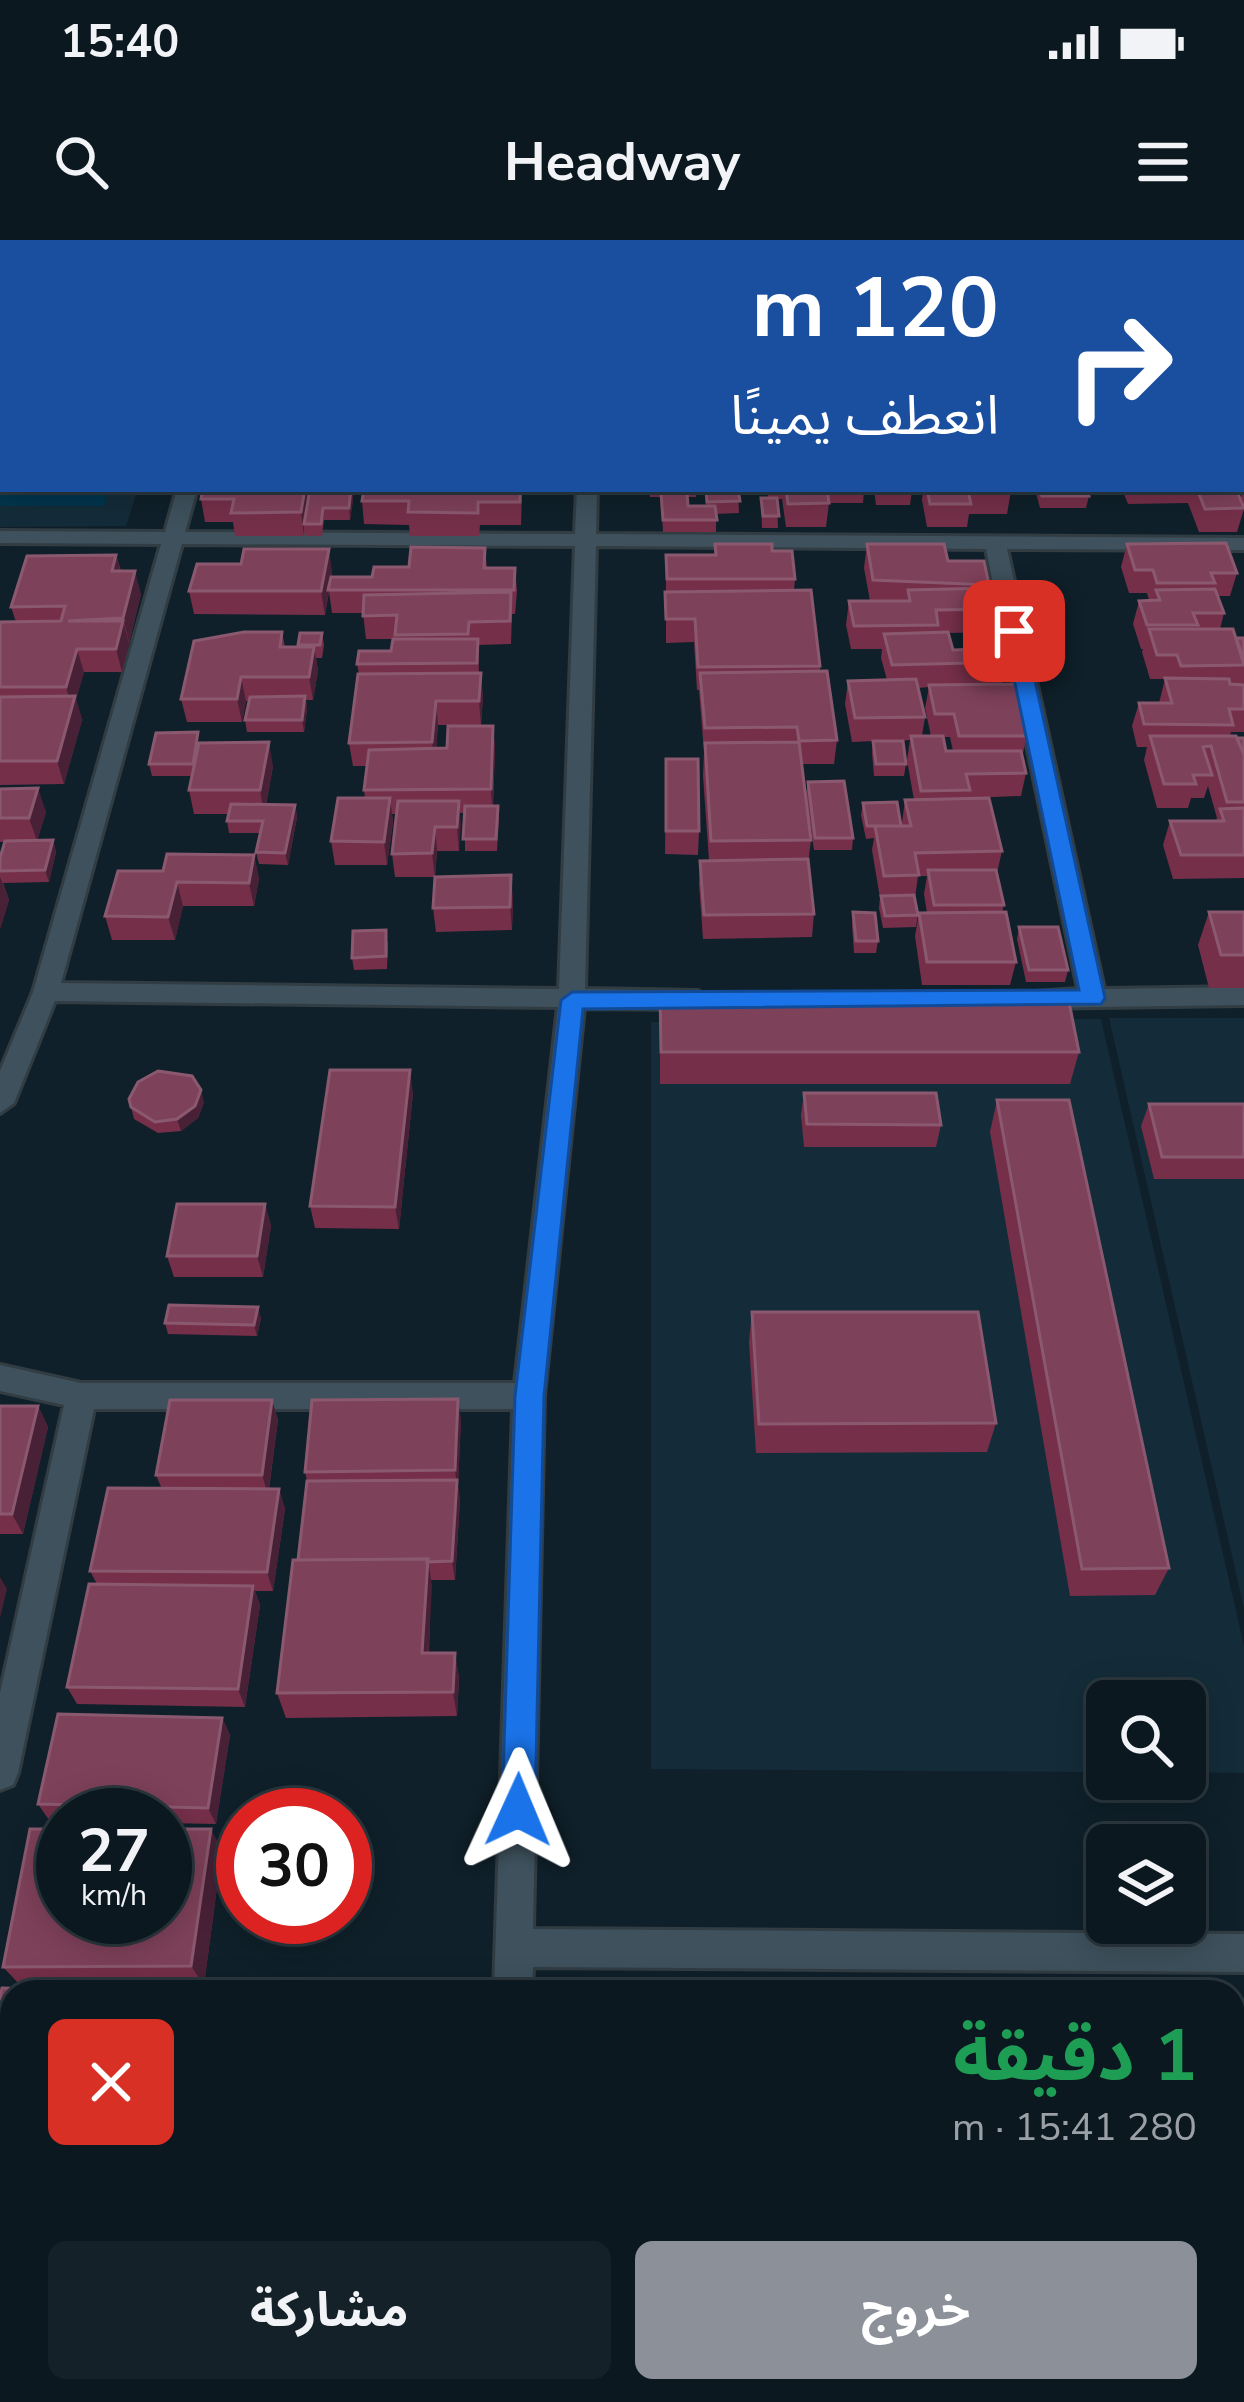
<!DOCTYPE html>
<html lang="ar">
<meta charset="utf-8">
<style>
:root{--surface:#0b1820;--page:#142129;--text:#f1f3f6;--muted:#9aa0a5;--line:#2b373e;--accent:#8c9099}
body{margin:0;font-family:"Nunito Sans","Noto Sans Arabic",sans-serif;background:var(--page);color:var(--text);direction:rtl;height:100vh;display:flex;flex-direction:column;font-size:45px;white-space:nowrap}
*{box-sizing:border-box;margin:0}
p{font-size:39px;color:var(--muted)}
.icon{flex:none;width:66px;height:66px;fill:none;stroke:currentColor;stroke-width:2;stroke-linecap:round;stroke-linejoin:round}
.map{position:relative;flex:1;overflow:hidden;direction:ltr}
.details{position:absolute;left:0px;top:1740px;width:1245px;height:423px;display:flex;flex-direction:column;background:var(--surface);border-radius:36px 36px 0 0;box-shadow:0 6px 30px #0003,0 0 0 3px var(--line);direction:rtl}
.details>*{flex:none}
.guide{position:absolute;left:0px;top:0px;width:1245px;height:252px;box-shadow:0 6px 30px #0003,0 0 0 3px var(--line);direction:rtl;background:#1a4fa0;color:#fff;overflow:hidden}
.controls{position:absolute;left:1086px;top:1440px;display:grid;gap:24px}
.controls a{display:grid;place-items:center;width:120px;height:120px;border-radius:18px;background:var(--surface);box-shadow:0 6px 30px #0003,0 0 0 3px var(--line);font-size:60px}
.speed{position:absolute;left:36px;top:1548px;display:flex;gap:24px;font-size:60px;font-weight:700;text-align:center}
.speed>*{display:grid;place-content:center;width:156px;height:156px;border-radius:50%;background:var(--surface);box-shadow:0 6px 30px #0003,0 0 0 3px var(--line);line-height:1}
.speed small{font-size:30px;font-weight:400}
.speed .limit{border:18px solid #d22;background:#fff;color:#111}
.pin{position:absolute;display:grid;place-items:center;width:102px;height:102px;color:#fff;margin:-51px;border-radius:24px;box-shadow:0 6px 18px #0006}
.me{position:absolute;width:132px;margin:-66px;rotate:1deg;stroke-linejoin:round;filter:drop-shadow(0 0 9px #0008)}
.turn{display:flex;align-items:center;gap:42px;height:252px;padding:0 48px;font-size:54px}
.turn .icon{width:156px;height:156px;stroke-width:2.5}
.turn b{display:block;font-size:84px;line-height:102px}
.round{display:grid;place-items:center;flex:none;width:126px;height:126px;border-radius:18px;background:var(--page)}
.summary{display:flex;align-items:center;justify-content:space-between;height:204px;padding:0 48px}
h1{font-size:72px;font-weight:700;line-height:90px;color:#1e9e55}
.button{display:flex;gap:24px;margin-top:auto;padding:24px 48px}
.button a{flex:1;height:138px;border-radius:18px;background:var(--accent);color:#fff;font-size:48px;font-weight:700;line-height:138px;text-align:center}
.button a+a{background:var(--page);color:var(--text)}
.status{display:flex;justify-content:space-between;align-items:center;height:84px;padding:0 60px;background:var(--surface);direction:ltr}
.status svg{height:33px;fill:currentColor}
header{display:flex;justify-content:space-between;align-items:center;height:156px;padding:0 48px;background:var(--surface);font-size:54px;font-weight:700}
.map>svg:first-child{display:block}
.built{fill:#142c39}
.green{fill:#00354d}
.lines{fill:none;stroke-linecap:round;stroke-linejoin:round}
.minor-casing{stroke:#313c43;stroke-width:6}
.minor{fill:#3e515c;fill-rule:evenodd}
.wall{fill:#752f49;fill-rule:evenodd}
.shaded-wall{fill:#482136}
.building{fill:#7e415a;stroke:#8b596f;stroke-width:3}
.route{fill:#1a73e8;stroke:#114b97;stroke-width:3}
</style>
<div class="status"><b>15:40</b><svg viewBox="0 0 49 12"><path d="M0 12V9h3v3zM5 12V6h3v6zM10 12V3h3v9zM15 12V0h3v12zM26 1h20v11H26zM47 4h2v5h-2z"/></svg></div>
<header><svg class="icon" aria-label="menu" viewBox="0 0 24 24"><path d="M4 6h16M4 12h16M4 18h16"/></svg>Headway<svg class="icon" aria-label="search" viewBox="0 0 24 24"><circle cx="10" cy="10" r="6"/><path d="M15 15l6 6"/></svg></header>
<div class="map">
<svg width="1244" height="2162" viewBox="0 0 1244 2162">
<rect width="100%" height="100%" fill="#0f202a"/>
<path class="built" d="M0 0H219L3 3V249H138L126 286 0 287Z
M1109 778H1244V1368Z
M1101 779 1244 1406V1533L1185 1532V1461H1107V1532L651 1529V782Z"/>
<path class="green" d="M3 178V249H109L104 266H0Z"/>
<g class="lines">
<defs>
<path id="minor" d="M242 0H258V3H242Z
M587 0H603V3H587Z
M1242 44H1244V54H1242Z
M1242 123H1244V133H1242Z
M177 249H197L185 292 575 294 577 249H597L596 294 1244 298V310L1007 309 1104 749 1244 747V765L1028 768 1015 759 1019 753 1078 749 986 309 596 306 585 749 698 751 711 760 698 769 584 768 544 1156 533 1689 1244 1694V1732L533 1727 532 1752H494L513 1169H94L18 1533 13 1545 0 1550V1453L64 1165 0 1151V1125L81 1143H515L558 767 55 761 14 863 0 873V831L33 752 161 304 0 303V291L165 292ZM182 304 575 306 559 749 61 743Z
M0 1961H12V2003H0Z
M473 2151H517L516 2162H472Z"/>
</defs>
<use href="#minor" class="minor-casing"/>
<use href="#minor" class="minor"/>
</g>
<path class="wall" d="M414 0H537V2L414 3Z
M776 0H947L948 3H776Z
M978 0H1042L1043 3H978Z
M1244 248V269L1237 292H1199L1188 263 1128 264 1122 249H1236L1240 260Z
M203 249H352L353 260 350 280H324L322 296H306L305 292 304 296H235L233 282H205L201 259Z
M364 249H522L521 285H480L479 296H410L409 285 364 284 362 261Z
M649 249H696V257H687L688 266H706L704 249H738L739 273 716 274V292H663L661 257H650Z
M767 249H864V251L863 263H829L826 287H786L782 259H777L778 288H762L761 258H768Z
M874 249H1011V251L1007 274H969L967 287H927L922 260 923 251H912L910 265H876Z
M1035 249H1087L1089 256 1086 268H1040Z
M715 304 772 311 795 339 794 350 820 426V431L837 500 834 524H802L811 600 808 624 814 674 812 697 703 699 699 644 700 621 709 620 703 536 704 512 699 450H697L694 402 666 403V315H715Z
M867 304 948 321 989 345 988 348 998 369 994 392 948 393 953 410 1007 422 1002 444 1027 496 1022 517 1026 533 1021 556 968 558 1002 611 997 633 1004 665 1002 672 1016 722 1010 745H922L915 696 919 673H927L924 654 927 636H918L915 658 918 675 916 687 883 688 879 668 880 658 872 610 874 598 866 599 861 575 863 563 902 583 905 560H914L907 520 910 500 897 501 906 524 904 536H874L872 513 873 501 852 502 845 464 848 441 887 440 881 418 882 409H851L846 385 849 361H870L864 328ZM929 447 925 468 931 496H922L925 477 918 448ZM943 497H950L953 511H946Z
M1127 304 1237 333 1230 356H1218L1224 373 1220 389 1236 398H1244V492H1231L1230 496 1244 498V638L1173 639 1163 605 1170 581H1216L1217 578 1208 546 1204 558H1191L1188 568H1157L1144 520 1147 507H1137L1132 486 1139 463H1159L1165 439H1150L1142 412 1143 409H1141L1133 384 1139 361 1149 360 1147 353H1129L1121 327Z
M485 308 487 328H515L517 351 515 374H512L511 404 478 405 479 433 483 456 481 485H438L436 509 447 508 493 486 495 509 493 566 499 578 497 611H465V573H460L459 611H437L435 637 513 658 512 690 436 692 433 668 435 637H395L392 614 397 574H392L393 582 387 625H335L331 601 365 558 364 550 367 526H353L349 503 359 434 357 424 391 411 396 399H366L363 373H332L329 352 325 375 194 374 189 351 332 332 331 337H372Z
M116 315 121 331 141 354 122 432H84L76 459 82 480 64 544 0 545V382H16L11 367Z
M282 392 285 407H298L322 393 324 405 322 418H316L318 431 313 460H306L307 469 304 492H247L245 480 249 461H246L242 482H187L181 459Z
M201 503 273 526 266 565H295L297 577 288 625 259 624 256 612 260 593H229L227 581 228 574H194L189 550 192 536H152L149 524Z
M666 519 699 591 698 615 665 614Z
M808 542 853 598 852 610H814L806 554Z
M0 549 46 572 37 601 53 600 56 612 49 642 3 643 9 660 0 689V618L5 602H0Z
M254 615 259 639 254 666H183L175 700H112L105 676 163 631Z
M853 672 878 701 876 713H854L852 685Z
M1209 672H1244V748H1209L1198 705Z
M1019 687 1068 730 1065 742H1026L1017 699Z
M388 702 387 729 354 730 352 718Z
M660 752 1079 812 1070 844H660Z
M413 853 399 989 315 988 310 966Z
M804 853 941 885 936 907H804L801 875Z
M129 859 204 862 198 878 181 891 158 893 134 879Z
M997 860 1169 1328 1155 1355 1070 1356 990 892Z
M1149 864H1244V939H1154L1141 886Z
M265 964 271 986 263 1037H174L167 1016Z
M752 1072 996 1183 987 1212 756 1213 749 1102Z
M261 1078 257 1096 168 1094 165 1083Z
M272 1160 278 1180 269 1249H279L285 1269 273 1351H255L260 1365 245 1467 77 1464 67 1447 97 1344 90 1331 162 1249 156 1235Z
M0 1166H38L48 1187 23 1294H0Z
M461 1179 458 1246 460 1260 455 1340H431L429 1413H455L459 1438 457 1476 286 1478 277 1453 298 1320 307 1241 305 1232Z
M222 1478 230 1495 216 1584 165 1583V1575H63V1580H49L38 1564Z
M222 1610 204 1745 21 1746 3 1727Z
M12 1752V1904L0 1903V1757Z
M1233 1766H1244V2109H1233Z
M12 2022V2125H0V2023Z
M967 2151H1139L1141 2162H968Z
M1139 2151H1233L1244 2162H1141Z"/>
<path class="shaded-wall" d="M305 249H308L310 261 304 284V296L301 272Z
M352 249 353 260 350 280 349 268Z
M329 309 332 332 325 375 321 351Z
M116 315 122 338 112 331Z
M135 331 141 354 129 402 123 378Z
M123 381 129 404 122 432 116 409Z
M314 407 318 431 313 460 309 437Z
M77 409 84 432 76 459 82 480 64 544 57 521 72 469 66 447Z
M481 433 483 456 481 485 479 461Z
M241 437 246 461 242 482 237 459Z
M305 456 307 469 304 492 302 480Z
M436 461 438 485 435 526 432 502Z
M493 486 495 509 492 572 491 549Z
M269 502 273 526 264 573 260 550Z
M38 548 46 572 37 601 29 578Z
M390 558 393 582 387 625 384 602Z
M459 561 461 584 459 611 457 587Z
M295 565 297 577 288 625 285 613Z
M435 587 437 611 435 637 432 613Z
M53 600 56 612 49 642 45 630Z
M254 615 259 639 254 666 249 643Z
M511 635 513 658 512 690 510 667Z
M0 637 9 660 0 689Z
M177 642 183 666 175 700 168 677Z
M410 830 413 853 399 989 395 967Z
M201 850 204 862 198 878 181 891 177 879Z
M265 964 271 986 263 1037 257 1016Z
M258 1067 261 1078 257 1096 254 1085Z
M458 1159 461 1179 458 1246 460 1260 455 1340 452 1321 457 1244 455 1230Z
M272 1160 278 1180 268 1254 262 1235Z
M38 1166 48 1187 23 1294 12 1274Z
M279 1249 285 1269 273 1351 267 1332Z
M428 1319 432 1346 427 1438 422 1413Z
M0 1337 7 1349 0 1378Z
M253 1346 260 1365 245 1467 238 1449Z
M455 1413 459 1438 457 1476 453 1452Z
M222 1478 230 1495 216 1584 208 1568Z
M211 1589 222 1610 204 1745 191 1726Z
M128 2151H140L139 2162H126Z
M384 2151H393L392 2162H383Z"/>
<path class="building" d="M117 0H206V3H116Z
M278 0H361V3H277Z
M648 0H712V3H648Z
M716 0H769V3H733V1Z
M780 0H833V3H780Z
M851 0H885L886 3H852Z
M892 0H947L948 3H892Z
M959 0H977V3H960Z
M986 0H1042L1043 3H1013L1012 1Z
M1063 0H1138L1139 3H1064Z
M1177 0H1232L1233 3H1160L1159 1Z
M1242 137H1244V182H1242Z
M203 249H305L301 272 231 273 234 259H201Z
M310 249H351L349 268H323L321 284H304Z
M364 249H520V262H478V273L408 272 409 261H362Z
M706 249H738L740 261 707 262Z
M786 249H827L829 263 788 264Z
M828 249H864V251H828Z
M927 249H1011V251H968L971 264H930Z
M1040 249H1087L1089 256H1042Z
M1197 249H1236L1244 268 1205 269Z
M661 253H687L688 266H715L717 280H663Z
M761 258H777L779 276H763Z
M1226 303 1237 333H1211L1215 343H1157L1153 330H1135L1127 304Z
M715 304H772V311H792L795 339H667L666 315H716Z
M867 304H944L948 321H984L989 345 873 340Z
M411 307 485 308 484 328H515L514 350H328L331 337H372L374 327H409Z
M244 309H329L321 351H189L197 324H241Z
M116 315 112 331H135L123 378 68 381H123L116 409H77L66 447H0V382L61 381 65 366 11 367 27 316Z
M992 348 998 369 936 370 938 385 854 386 849 361H910L908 350Z
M1215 349 1224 373H1193L1198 385H1147L1139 361 1160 360 1156 350Z
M811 350 820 426 698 427 695 379H666L665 352Z
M511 352 510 381 469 382 468 394 395 395 397 375 363 376 364 355Z
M1149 389H1233L1244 425 1181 426 1177 415H1157Z
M244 392H282L280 407H314L309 437H241L237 459H181L194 401Z
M948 392 953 410 1002 408 1007 422 892 425 884 394Z
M300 393H322L320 405H298Z
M1236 398H1244V420Z
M393 399H478L477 423 357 424 359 411H391Z
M827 431 837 500 799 501 797 487 705 488 700 433Z
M481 433 479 461H436L432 502 349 503 358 434Z
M1165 438 1229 439 1230 444 1244 445V469H1229L1233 485 1144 484 1139 463H1172Z
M916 439 925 477 855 478 848 441Z
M1015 444 1027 496H959L954 474H935L929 445Z
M75 456 57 521H0V457Z
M305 456 302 480H245L250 457Z
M448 486H493L491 549 364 550 369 510 447 508Z
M198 492 193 524H149L156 493Z
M911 496H943L946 511H1021L1026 533 966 534 970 550 921 551Z
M1150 496H1236L1244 515V562H1227L1211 506 1203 507 1212 535H1193L1196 544H1164Z
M1237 498H1244V515Z
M873 501H903L906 524H876Z
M269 502 260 550H189L199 503Z
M799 502 811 600 711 601 705 503Z
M666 519H698L699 591H666Z
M844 541 853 598H815L808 542Z
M38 548 29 578H0V549Z
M338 558H390L384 602 331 601Z
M989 558 1002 611 915 613 919 635 884 636 875 586H911L905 560Z
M398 561H459L457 587H435L432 613 392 614Z
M897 562 901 586H867L863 563Z
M231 564 295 565 285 613 256 612 263 581H227Z
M465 566H498L496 599H463Z
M1244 568V615H1181L1170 581H1224L1220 569Z
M53 600 45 630 0 631V618L5 601Z
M167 614 254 615 249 643 177 642 168 677 105 676 118 631H163Z
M808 619 814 674 704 675 700 621Z
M928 630H996L1004 665H934Z
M511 635 510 667 433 668 435 637Z
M914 655 918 675 885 676 881 656Z
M853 672 875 673 878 701H856Z
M1006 672 1016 722H927L919 673Z
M1209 672H1244V715H1221Z
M1019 687H1058L1068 730H1029Z
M386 690V716L352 718 353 691Z
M660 752H1067L1079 812H661Z
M330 830H410L395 967 310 966Z
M158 831 192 836 201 850 195 866 177 879 155 882 131 867 129 859 138 842Z
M804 853H936L941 885 807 884Z
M997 860H1069L1169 1328 1082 1329Z
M1149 864H1244V917H1162Z
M177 964H265L257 1016H167Z
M169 1065 258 1067 254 1085 165 1083Z
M752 1072H978L996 1183 759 1184Z
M458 1159 455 1230 305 1232 312 1160Z
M170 1160H272L262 1235H156Z
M0 1166H38L12 1274H0Z
M457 1240 452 1321 427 1322 428 1319 298 1320 307 1241Z
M108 1248 279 1249 267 1332 90 1331Z
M428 1319 422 1413H455L453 1452 277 1453 293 1320Z
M89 1344 253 1346 238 1449 67 1447Z
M58 1474 222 1478 208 1568 38 1564Z
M30 1589H63V1677H165V1589H211L191 1726 3 1727Z
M928 1743H1062L1063 1752H928Z
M2 1748 155 1752H12V1889H0V1757Z
M1233 1766H1244V2101H1233Z
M12 2022V2119H0V2023Z
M1233 2114H1244V2162H1159L1158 2151H1233Z
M37 2151H128L126 2162H35Z
M198 2151H384L383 2162H197Z
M799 2151H852L853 2162H800Z
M980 2151H1139L1141 2162H981Z"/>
<path class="route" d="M1014 385 1024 391 1105 758 1101 764 583 769 544 1156 535 1570 530 1581 518 1586 507 1581 502 1570 515 1156 561 760 572 752 1079 750 1004 391Z"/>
</svg>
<div class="controls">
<a><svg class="icon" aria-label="search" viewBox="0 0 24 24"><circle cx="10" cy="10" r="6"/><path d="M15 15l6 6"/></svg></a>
<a><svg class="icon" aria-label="layers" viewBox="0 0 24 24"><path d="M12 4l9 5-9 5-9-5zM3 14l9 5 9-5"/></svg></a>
</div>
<div class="speed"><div>27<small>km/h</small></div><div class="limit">30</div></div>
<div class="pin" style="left:1014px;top:391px;background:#d93025"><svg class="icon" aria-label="arrive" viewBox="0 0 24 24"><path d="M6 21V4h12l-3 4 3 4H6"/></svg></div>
<svg class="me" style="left:518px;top:1570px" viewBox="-20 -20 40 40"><path d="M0-17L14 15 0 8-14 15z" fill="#1a73e8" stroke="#fff" stroke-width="4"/></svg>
<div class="guide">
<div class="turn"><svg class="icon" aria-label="right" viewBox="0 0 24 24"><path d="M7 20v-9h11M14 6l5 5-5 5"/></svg><div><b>120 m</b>انعطف يمينًا</div></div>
</div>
<section class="details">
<div class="summary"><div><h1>1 دقيقة</h1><p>280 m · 15:41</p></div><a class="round" style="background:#d93025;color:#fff"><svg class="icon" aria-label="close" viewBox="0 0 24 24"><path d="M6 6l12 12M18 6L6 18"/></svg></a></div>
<div class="button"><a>خروج</a><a>مشاركة</a></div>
</section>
</div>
